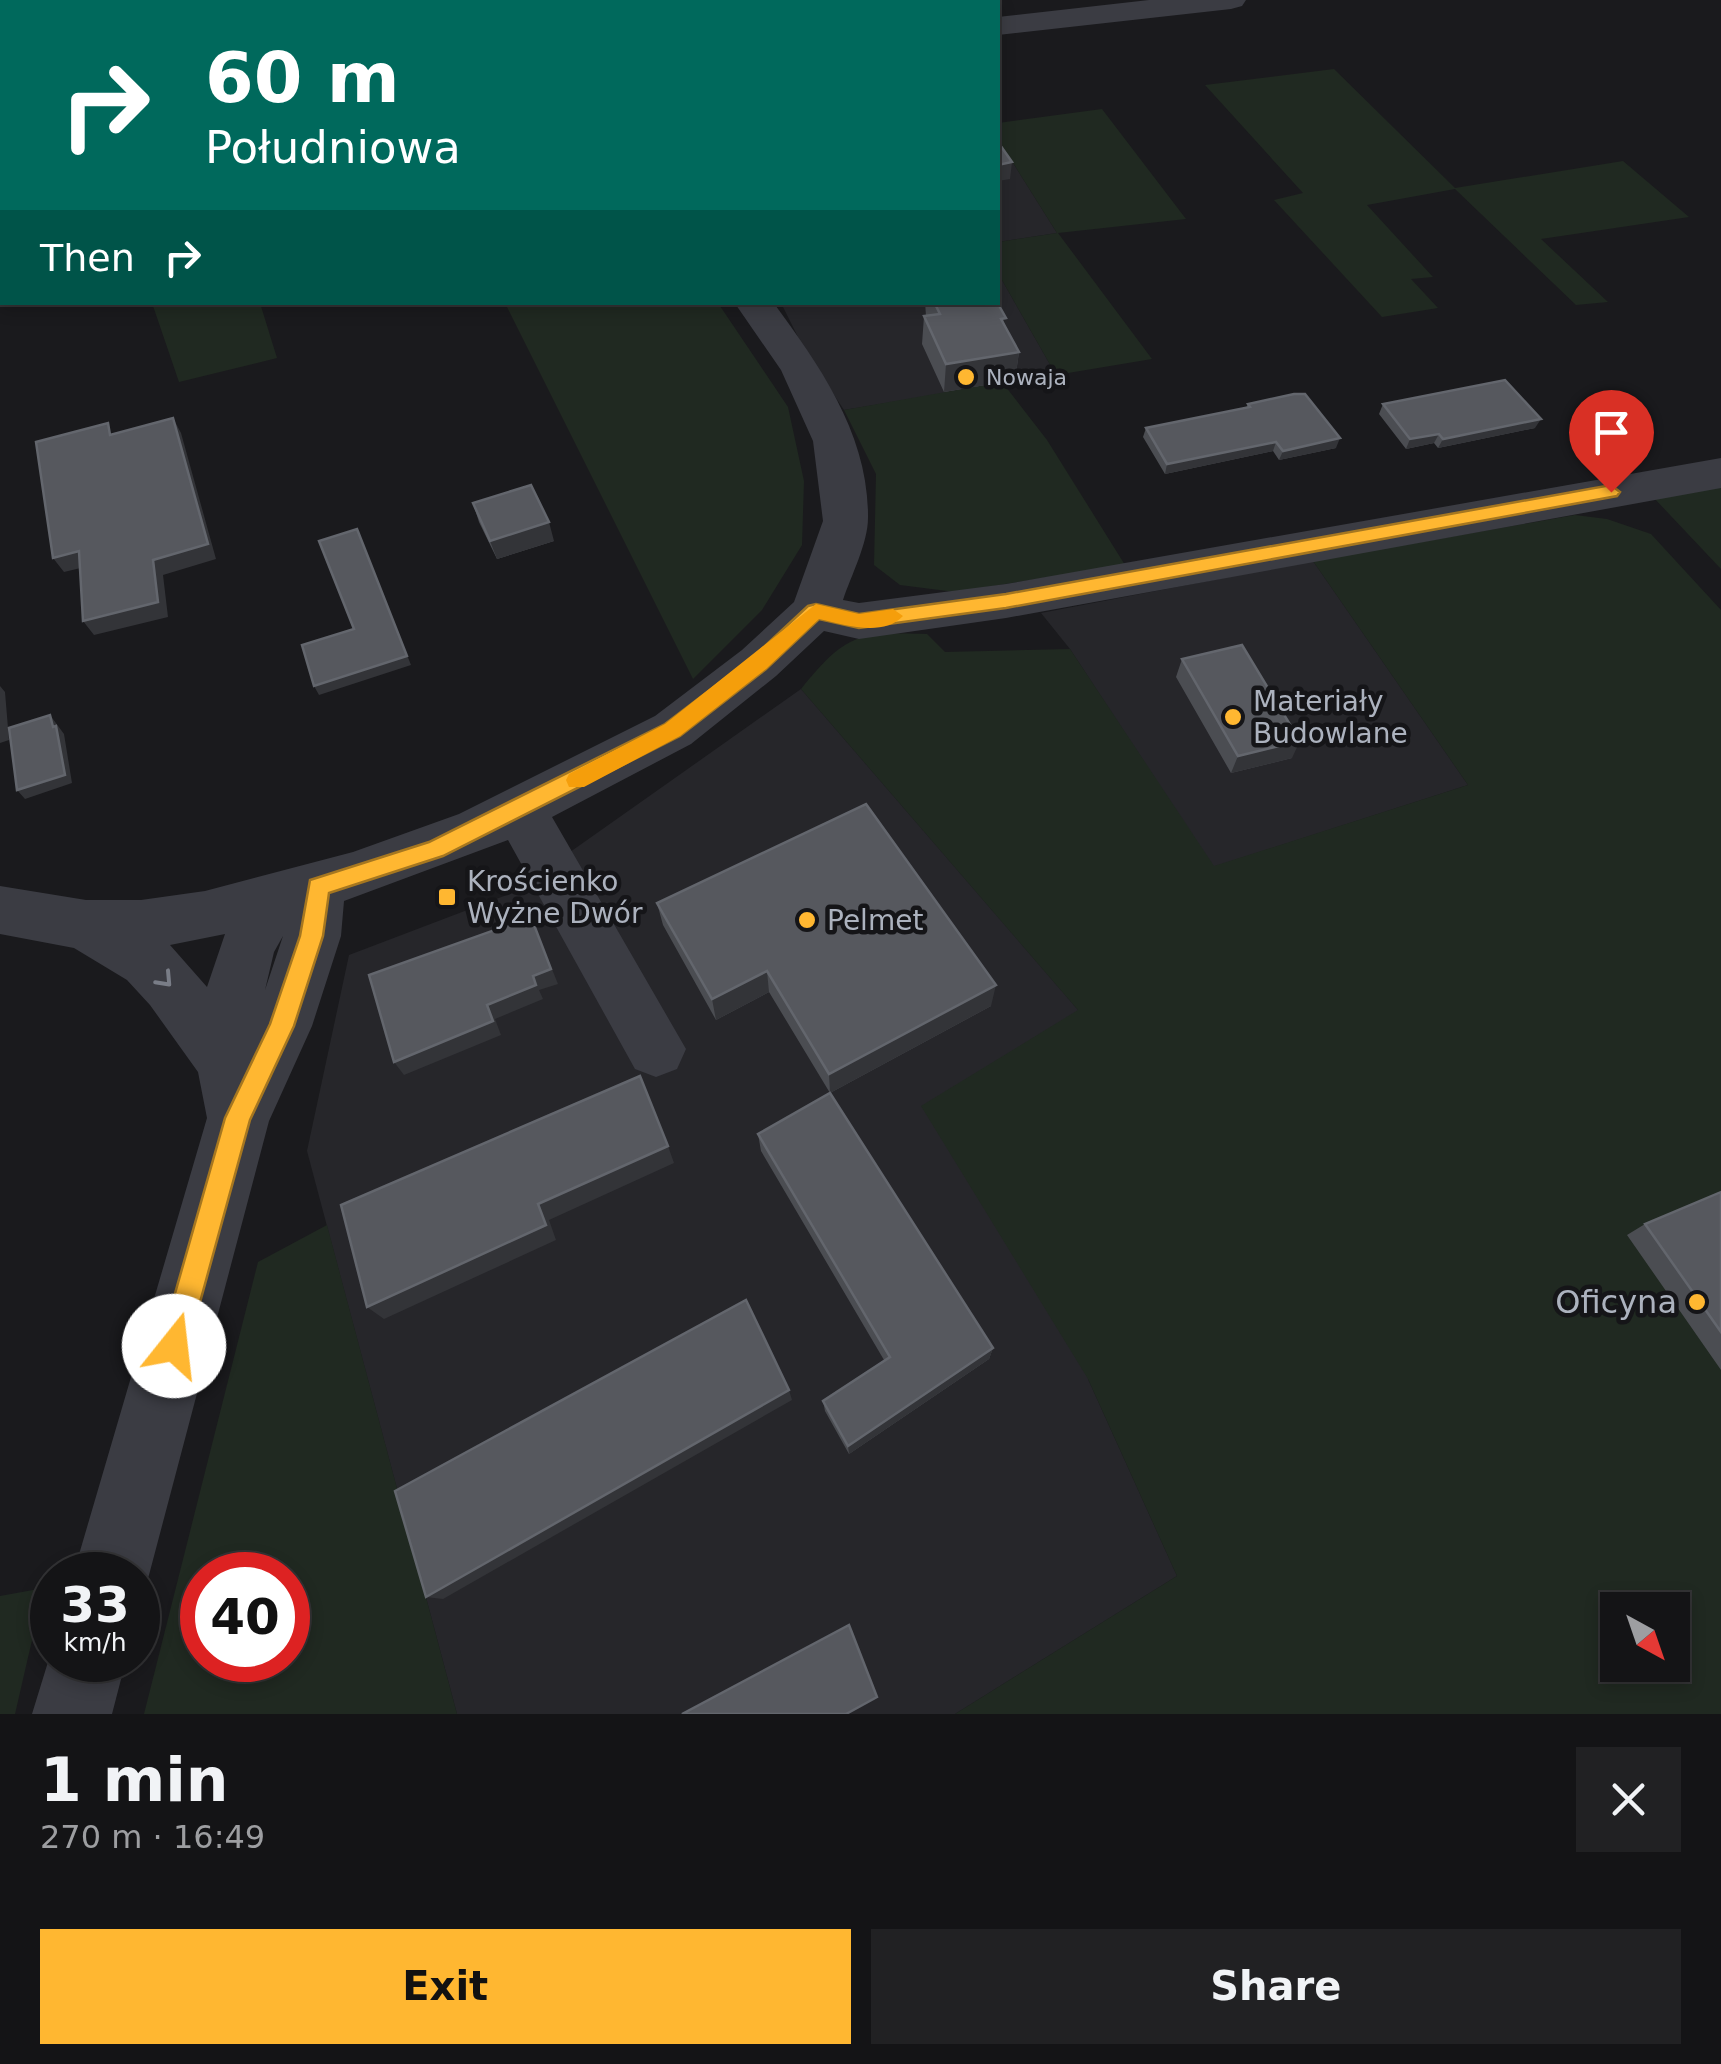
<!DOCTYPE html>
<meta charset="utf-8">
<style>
:root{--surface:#141416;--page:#212123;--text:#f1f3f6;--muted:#9d9ea1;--line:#333335;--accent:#ffb731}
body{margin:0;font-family:"DejaVu Sans",sans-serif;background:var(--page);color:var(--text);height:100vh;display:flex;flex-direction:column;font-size:38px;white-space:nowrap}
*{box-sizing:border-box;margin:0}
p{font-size:32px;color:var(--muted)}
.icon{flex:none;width:55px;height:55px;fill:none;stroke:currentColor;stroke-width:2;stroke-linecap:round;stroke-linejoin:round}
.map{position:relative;height:1714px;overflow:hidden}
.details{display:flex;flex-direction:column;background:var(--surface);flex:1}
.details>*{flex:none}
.hud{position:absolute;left:0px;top:0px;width:1000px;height:305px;box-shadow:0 5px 15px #0003,0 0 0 2px var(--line);background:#00695c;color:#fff;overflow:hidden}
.needle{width:65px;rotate:140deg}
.controls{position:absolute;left:1600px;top:1592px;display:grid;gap:20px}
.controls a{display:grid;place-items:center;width:90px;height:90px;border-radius:0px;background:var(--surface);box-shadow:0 5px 15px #0003,0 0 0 2px var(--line);font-size:50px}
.speed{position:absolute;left:30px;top:1552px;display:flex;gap:20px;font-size:50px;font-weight:700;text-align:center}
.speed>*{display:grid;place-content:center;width:130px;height:130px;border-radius:50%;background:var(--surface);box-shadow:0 5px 15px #0003,0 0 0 2px var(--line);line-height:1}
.speed small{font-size:25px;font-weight:400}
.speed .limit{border:15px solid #d22;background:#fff;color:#111}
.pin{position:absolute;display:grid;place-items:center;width:85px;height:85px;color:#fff;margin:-102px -42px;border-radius:50% 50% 50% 0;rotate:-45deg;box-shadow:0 0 10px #0007}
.pin .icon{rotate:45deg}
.me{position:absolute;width:110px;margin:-55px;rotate:16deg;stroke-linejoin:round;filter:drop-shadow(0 0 8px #0008)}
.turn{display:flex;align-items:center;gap:35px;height:210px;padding:0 40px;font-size:45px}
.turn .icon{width:130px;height:130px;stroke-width:2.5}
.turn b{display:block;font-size:70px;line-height:85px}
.then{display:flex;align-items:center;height:95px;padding:0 40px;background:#0003;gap:20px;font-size:38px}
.round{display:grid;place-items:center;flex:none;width:105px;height:105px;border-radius:0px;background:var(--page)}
.overview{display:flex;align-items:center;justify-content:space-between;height:170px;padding:0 40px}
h1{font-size:60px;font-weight:700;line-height:75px}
.button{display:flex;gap:20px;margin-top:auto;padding:20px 40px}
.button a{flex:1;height:115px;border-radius:0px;background:var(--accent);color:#111;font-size:40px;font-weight:700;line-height:115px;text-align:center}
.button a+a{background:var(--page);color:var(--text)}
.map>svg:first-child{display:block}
.built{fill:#26262a}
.green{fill:#202921;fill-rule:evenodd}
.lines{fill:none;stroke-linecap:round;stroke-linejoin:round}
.minor{fill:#3b3c43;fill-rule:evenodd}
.wall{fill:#4b4d52}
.shaded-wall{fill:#333438}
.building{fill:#56585e;stroke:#63666d;stroke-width:2.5}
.oneway{stroke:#797d87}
.route{fill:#ffb731;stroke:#a67720;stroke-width:2.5}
.slow{fill:#f59e0b}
.poi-dot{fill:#ffb731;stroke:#151518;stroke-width:4}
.labels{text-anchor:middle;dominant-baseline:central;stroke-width:9;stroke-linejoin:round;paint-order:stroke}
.far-poi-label{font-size:22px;fill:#acb2be;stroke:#151518;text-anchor:start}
.poi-label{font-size:28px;fill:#acb2be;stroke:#151518;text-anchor:start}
.near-poi-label{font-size:32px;fill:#acb2be;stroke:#151518;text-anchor:end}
</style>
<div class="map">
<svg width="1721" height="1714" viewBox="0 0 1721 1714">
<rect width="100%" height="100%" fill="#1a1a1d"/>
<path class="built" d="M998 139 1057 233 998 242Z
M998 273 1056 375 844 410 805 351 781 303 998 302Z
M1313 561 1468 785 1213 867 1070 649 1041 613Z
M801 689 1079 1011 1088 1379 1177 1576 955 1714H457L307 1151 349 955 512 893Z"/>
<path class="green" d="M570 0H933L934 2H572Z
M1334 69 1455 188 1623 161 1689 217 1541 239 1608 302 1576 305 1455 189 1367 205 1433 277 1411 279 1438 308 1382 317 1274 200 1303 193 1205 85Z
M1102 109 1186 219 1058 233 1152 359 1056 375 998 273V242L1057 233 998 139V123Z
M152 303H260L277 358 179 382Z
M505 303H718L788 407 804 481 802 545 762 610 693 679Z
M1002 382 1047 440 1125 565 955 592 900 585 874 565 876 474 844 410Z
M1721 485V569L1654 498Z
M1575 515 1607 519 1651 534 1721 610V1714H955L1177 1576 1088 1379 921 1106 1078 1010 801 689C846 634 857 632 927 634L945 652 1070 649 1214 866 1468 785 1313 561ZM1618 1610H1672V1665H1618Z
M327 1225 457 1714H144L258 1262ZM202 1575H288V1660H202Z
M44 1588 15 1714H0V1596Z"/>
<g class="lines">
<path class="minor" d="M537 0H568L569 2H539Z
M1149 0H1246L1242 6 1231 9 998 35V17Z
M734 302H773C820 366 869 435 868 518 868 543 851 576 843 600L859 603 1006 584 1721 458V488L1006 618 859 639 824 631 776 676 691 744 552 817 686 1049 677 1069 656 1077 635 1069 508 840 344 901 341 936 312 1026 269 1121 149 1575 138 1602V1575H73L207 1118 198 1072 150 1005 127 980 74 948 0 934V886L86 900H141L205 891 353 852 459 814 655 716 742 650 794 602 823 521 813 441 781 370ZM225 934 207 987 170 945ZM283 936 265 990 274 952Z
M52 1649V1660H126L112 1714H32Z"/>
</g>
<path class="wall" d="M925 302H997L1005 325 1019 352 1015 380 944 392 922 344 924 316H926Z
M1248 404 1336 448 1279 460 1273 451 1165 474 1143 437 1146 428 1246 408Z
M1383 404 1535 428 1438 448 1434 443 1406 449 1379 414Z
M473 503 554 541 497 559 479 522Z
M1182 659 1292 758 1231 773 1176 677Z
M657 903 991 1006 830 1093 769 992 716 1020 663 925Z
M758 1134 993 1348 989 1359 849 1454 825 1411 823 1401 884 1360 761 1151Z
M1721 1192V1370L1627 1235 1645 1224Z"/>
<path class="shaded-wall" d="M53 0H103V2H39Z
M329 0H376L364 2H321Z
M0 9H2V27H0Z
M1012 162 1010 179 998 181V165Z
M1019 352 1015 380 944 392 946 364Z
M173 418 181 433 216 559 163 575 168 617 94 635 83 621Z
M1541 419 1535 428 1438 448 1443 439Z
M1439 434 1434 443 1406 449 1410 439Z
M1340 438 1336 448 1279 460 1283 451Z
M1276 442 1273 451 1165 474 1167 464Z
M549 522 554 541 497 559 490 541Z
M357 529 411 665 319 695 314 686 407 656Z
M79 551 89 566 64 572 53 558Z
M0 686 5 692 9 740 0 743Z
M50 715 64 734 72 783 25 799 17 790 53 727Z
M1300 741 1292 758 1231 773 1238 756Z
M537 932 558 984 539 990 543 999 495 1019 501 1035 404 1075 394 1062 487 1005Z
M767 971 769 992 716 1020 712 999Z
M996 985 991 1006 830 1093 829 1074Z
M668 1146 674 1163 549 1220 556 1240 384 1319 367 1307 538 1204Z
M993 1348 989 1359 849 1454 848 1446Z
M789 1390 792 1400 443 1599 426 1597Z"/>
<path class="building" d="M0 0H53L39 2H2V9H0Z
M380 0H449L450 2H381Z
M998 142 1012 162 998 165Z
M934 302H997L1006 318 1001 319 1019 352 946 364 924 316 940 314Z
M1505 380 1541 419 1443 439 1439 434 1410 439 1383 404Z
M1294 394H1305L1340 438 1283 451 1276 442 1167 464 1146 428 1250 407 1248 404Z
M173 418 208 544 153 560 158 602 83 621 79 551 53 558 36 442 108 423 110 435Z
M531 485 549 522 490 541 473 503Z
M357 529 407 656 314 686 302 645 354 629 319 541Z
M1242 645 1300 741 1238 756 1182 659Z
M50 715 53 727 56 726 65 775 17 790 9 728Z
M866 804 996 985 829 1074 767 971 712 999 657 903Z
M531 917 551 969 533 976 536 985 487 1005 493 1021 394 1062 369 975Z
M640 1076 668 1146 538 1204 546 1225 367 1307 341 1205Z
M830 1093 993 1348 848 1446 823 1401 890 1357 758 1134Z
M1721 1192V1332L1645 1224Z
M746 1300 789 1390 426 1597 395 1491Z
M849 1625 877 1697 846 1714H682Z"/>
<defs><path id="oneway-chevron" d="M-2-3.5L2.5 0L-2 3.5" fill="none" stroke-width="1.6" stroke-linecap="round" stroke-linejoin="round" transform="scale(2.5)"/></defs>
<use class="oneway" href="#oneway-chevron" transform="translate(165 980) rotate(47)"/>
<path class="route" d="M1611 485 1620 492 1617 496 1006 608 859 628 819 619 766 669 680 736 443 856 329 893 323 936 294 1026 250 1120 188 1346 184 1357 174 1361 164 1357 160 1346 225 1118 270 1024 300 936 310 880 429 842 665 724 752 658 808 606 816 604 859 614 1006 594Z"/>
<path class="slow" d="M816 604 859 614 893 609 903 616C884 637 844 625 819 619L766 669 680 736 584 787H569L566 780 569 774 665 724Z"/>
<g class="poi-dot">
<circle cx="966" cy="377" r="10"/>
<circle cx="1233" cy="717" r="10"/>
<rect x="437" y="887" width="20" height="20" rx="5"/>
<circle cx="807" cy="920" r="10"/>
<circle cx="1697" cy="1302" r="10"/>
</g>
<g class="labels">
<g class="far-poi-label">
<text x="986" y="377">Nowaja</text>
</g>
<g class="poi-label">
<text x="1253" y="701">Materiały<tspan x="1253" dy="32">Budowlane</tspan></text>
<text x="467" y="881">Krościenko<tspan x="467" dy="32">Wyżne Dwór</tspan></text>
<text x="827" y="920">Pelmet</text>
</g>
<g class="near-poi-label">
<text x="1677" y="1302">Oficyna</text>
</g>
</g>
</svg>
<div class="controls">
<a><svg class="needle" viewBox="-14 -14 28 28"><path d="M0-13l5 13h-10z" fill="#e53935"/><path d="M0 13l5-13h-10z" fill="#9d9ea1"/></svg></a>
</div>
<div class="speed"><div>33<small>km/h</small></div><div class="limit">40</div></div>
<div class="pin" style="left:1611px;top:492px;background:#d93025"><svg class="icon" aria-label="arrive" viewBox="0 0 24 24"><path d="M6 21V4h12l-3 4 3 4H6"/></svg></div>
<svg class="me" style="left:174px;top:1346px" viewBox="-20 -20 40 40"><circle r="19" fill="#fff"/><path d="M0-13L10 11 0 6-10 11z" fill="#ffb731"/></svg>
<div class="hud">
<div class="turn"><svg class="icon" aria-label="right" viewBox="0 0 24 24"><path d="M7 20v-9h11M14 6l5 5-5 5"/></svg><div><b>60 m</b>Południowa</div></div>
<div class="then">Then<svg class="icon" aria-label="right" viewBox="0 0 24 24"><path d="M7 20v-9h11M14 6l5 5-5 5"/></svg></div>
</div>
</div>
<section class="details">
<div class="overview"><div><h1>1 min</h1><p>270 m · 16:49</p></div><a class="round"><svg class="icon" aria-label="close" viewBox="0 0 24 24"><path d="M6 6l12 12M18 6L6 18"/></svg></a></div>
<div class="button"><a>Exit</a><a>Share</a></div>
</section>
